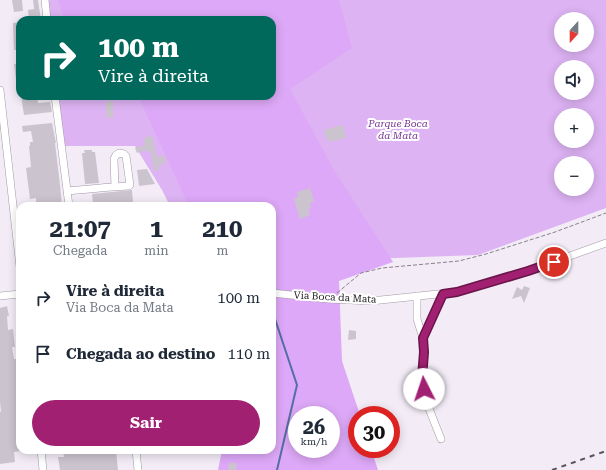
<!DOCTYPE html>
<html lang="pt">
<meta charset="utf-8">
<style>
:root{--surface:#fff;--page:#f2f2f3;--text:#1f2937;--muted:#747a83;--accent:#a12072}
body{margin:0;font-family:"Roboto Serif",serif;background:var(--page);color:var(--text);height:100vh;display:flex;flex-direction:column;font-size:15px;white-space:nowrap}
*{box-sizing:border-box;margin:0}
p{font-size:13px;color:var(--muted)}
.icon{flex:none;width:22px;height:22px;fill:none;stroke:currentColor;stroke-width:2;stroke-linecap:round;stroke-linejoin:round}
.map{position:relative;flex:1;overflow:hidden}
.side{position:absolute;left:16px;top:202px;width:260px;height:252px;display:flex;flex-direction:column;background:var(--surface);border-radius:12px;box-shadow:0 2px 10px #0003}
.side>*{flex:none}
.hud{position:absolute;left:16px;top:16px;width:260px;height:84px;border-radius:12px;box-shadow:0 2px 10px #0003;background:#00695c;color:#fff;overflow:hidden}
.needle{width:26px;rotate:201deg}
.buttons{position:absolute;left:554px;top:12px;display:grid;gap:8px}
.buttons a{display:grid;place-items:center;width:40px;height:40px;border-radius:50%;background:var(--surface);box-shadow:0 2px 10px #0003;font-size:20px}
.speed{position:absolute;left:288px;top:406px;display:flex;gap:8px;font-size:20px;font-weight:700;text-align:center}
.speed>*{display:grid;place-content:center;width:52px;height:52px;border-radius:50%;background:var(--surface);box-shadow:0 2px 10px #0003;line-height:1}
.speed small{font-size:10px;font-weight:400}
.speed .limit{border:6px solid #d22;background:#fff;color:#111}
.pin{position:absolute;display:grid;place-items:center;width:34px;height:34px;color:#fff;margin:-17px;border:2px solid #fff;border-radius:50%;box-shadow:0 1px 4px #0007}
.me{position:absolute;width:44px;margin:-22px;rotate:356deg;stroke-linejoin:round;filter:drop-shadow(0 0 3px #0008)}
.turn{display:flex;align-items:center;gap:14px;height:84px;padding:0 16px;font-size:18px}
.turn .icon{width:52px;height:52px;stroke-width:2.5}
.turn b{display:block;font-size:28px;line-height:34px}
.eta{display:flex;justify-content:space-evenly;align-items:center;height:68px;text-align:center}
.eta b{font-size:24px;font-weight:700;line-height:28px}
.primary-button{display:flex;gap:8px;margin-top:auto;padding:8px 16px}
.primary-button a{flex:1;height:46px;border-radius:24px;background:var(--accent);color:#fff;font-size:16px;font-weight:700;line-height:46px;text-align:center}
ul{padding:0;list-style:none}
li{display:flex;align-items:center;gap:12px;height:56px;padding:0 16px}
li div{flex:1}
li b{display:block;font-size:15px}
li em{font-style:normal}
.map>svg:first-child{display:block}
.green{fill:#ddb3f3;fill-rule:evenodd}
.forest{fill:#dda8f7;fill-rule:evenodd}
.lines{fill:none;stroke-linecap:round;stroke-linejoin:round}
.stream{stroke:#556ea5;stroke-width:2}
.building{fill:#cbc4ce}
.minor-casing{stroke:#a19aa4;stroke-width:8}
.path{stroke:#87828a;stroke-width:1;stroke-dasharray:4 2;stroke-linecap:butt}
.minor{stroke:#fff;stroke-width:7}
.rail{stroke:#575359;stroke-width:2;stroke-dasharray:5 5;stroke-linecap:butt}
.route-casing{stroke:#69154a;stroke-width:10}
.route{stroke:#a12072;stroke-width:7}
.labels{text-anchor:middle;dominant-baseline:central;stroke-width:4;stroke-linejoin:round;paint-order:stroke}
.park-label{font-size:10px;font-style:italic;fill:#743590;stroke:#fff}
.street-label{font-size:10px;fill:#1e1b1f;stroke:#fff}
</style>
<div class="map">
<svg width="606" height="470" viewBox="0 0 606 470">
<rect width="100%" height="100%" fill="#f3ecf7"/>
<path class="green" d="M45 0H606V208L478 255 340 260 272 206H170L162 190 135 146H60L55 96H272V20H47ZM561 19H587V45H561ZM561 67H587V93H561ZM561 115H587V141H561ZM561 163H587V189H561Z"/>
<path class="forest" d="M58 0H339L352 48 290 89 334 170 393 262 339 281 342 361 360 415H357V449H371L378 470H218L222 450H272V206H189L138 96H272V20H64ZM297 415H331V449H297Z"/>
<g class="lines">
<path class="stream" d="M272 310 297 385 277 470"/>
</g>
<path class="building" d="M12 0H22L23 11 14 12Z
M33 0H38L41 20H29L28 10 34 9Z
M20 22V50H14L13 23Z
M14 64H20V80H16Z
M21 96H37L38 103 50 102 52 112 24 115Z
M106 101H113V118L106 117Z
M52 123 56 143H55L60 185 62 206H36V198L30 199 26 168 31 167 29 146H30V142H33L31 131 23 132 22 126Z
M343 125 346 138 329 142 328 138H326L324 130Z
M152 136 157 157 165 156 166 163H161L162 166H158L159 170 154 171 151 151 147 152 146 150 137 153 135 148 145 145 143 138Z
M84 150H92V152H95L99 183 85 184 82 153H85Z
M147 169 155 184 139 186 137 170Z
M310 188 314 201 310 203 311 208 308 209 310 215 300 219 294 199 298 197 297 192Z
M132 190 133 202H129L130 206H93L92 194Z
M524 286 530 288 524 303 521 296 512 299 517 287 522 290Z
M7 306 9 316H7L8 330 13 329 15 347H12L14 359H16L18 368H16L20 391V451L14 452 15 462 0 464V412L1 411 0 402V308Z
M349 330 356 331V339L348 340Z
M63 450H116L118 470H60L58 457H64Z
M229 463H237L236 470H228Z"/>
<g class="lines">
<defs>
<path id="minor" d="M45 0 47 20
M0 90 20 267
M55 96 69 206
M67 191C88 189 108 187 129 186L130 185 126 156 124 154 119 153 116 155 114 159 115 187
M272 293 329 299 371 301 457 292 528 271 606 243
M0 296 20 294
M417 296V319L423 338 424 352 422 378 426 401 441 439
M423 338 443 294
M41 450 43 470
M136 450 138 470"/>
</defs>
<use href="#minor" class="minor-casing"/>
<path class="path" d="M337 293 361 273 382 268 459 261 486 254 555 232 606 213"/>
<use href="#minor" class="minor"/>
<path class="rail" d="M552 470 606 451"/>
</g>
<g class="lines">
<defs>
<path id="route" d="M424 389 422 378 424 352 423 338 443 294 457 292 528 271 554 262"/>
</defs>
<use href="#route" class="route-casing"/>
<use href="#route" class="route"/>
</g>
<g class="labels">
<g class="park-label">
<text x="398" y="123">Parque Boca<tspan x="398" dy="12">da Mata</tspan></text>
</g>
<g class="street-label">
<text transform="translate(335 297) rotate(3)">Via Boca da Mata</text>
</g>
</g>
</svg>
<div class="buttons">
<a><svg class="needle" viewBox="-14 -14 28 28"><path d="M0-13l5 13h-10z" fill="#e53935"/><path d="M0 13l5-13h-10z" fill="#747a83"/></svg></a>
<a><svg class="icon" aria-label="sound" viewBox="0 0 24 24"><path d="M4 9h4l5-4v14l-5-4H4zM17 9q2 3 0 6"/></svg></a>
<a>+</a>
<a>−</a>
</div>
<div class="speed"><div>26<small>km/h</small></div><div class="limit">30</div></div>
<div class="pin" style="left:554px;top:262px;background:#d93025"><svg class="icon" aria-label="arrive" viewBox="0 0 24 24"><path d="M6 21V4h12l-3 4 3 4H6"/></svg></div>
<svg class="me" style="left:424px;top:389px" viewBox="-20 -20 40 40"><circle r="19" fill="#fff"/><path d="M0-13L10 11 0 6-10 11z" fill="#a12072"/></svg>
<div class="hud">
<div class="turn"><svg class="icon" aria-label="right" viewBox="0 0 24 24"><path d="M7 20v-9h11M14 6l5 5-5 5"/></svg><div><b>100 m</b>Vire à direita</div></div>
</div>
<section class="side">
<div class="eta">
<div><b>21:07</b><p>Chegada</p></div>
<div><b>1</b><p>min</p></div>
<div><b>210</b><p>m</p></div>
</div>
<ul>
<li><svg class="icon" aria-label="right" viewBox="0 0 24 24"><path d="M7 20v-9h11M14 6l5 5-5 5"/></svg><div><b>Vire à direita</b><p>Via Boca da Mata</p></div><em>100 m</em></li>
<li><svg class="icon" aria-label="arrive" viewBox="0 0 24 24"><path d="M6 21V4h12l-3 4 3 4H6"/></svg><div><b>Chegada ao destino</b></div><em>110 m</em></li>
</ul>
<div class="primary-button"><a>Sair</a></div>
</section>
</div>
